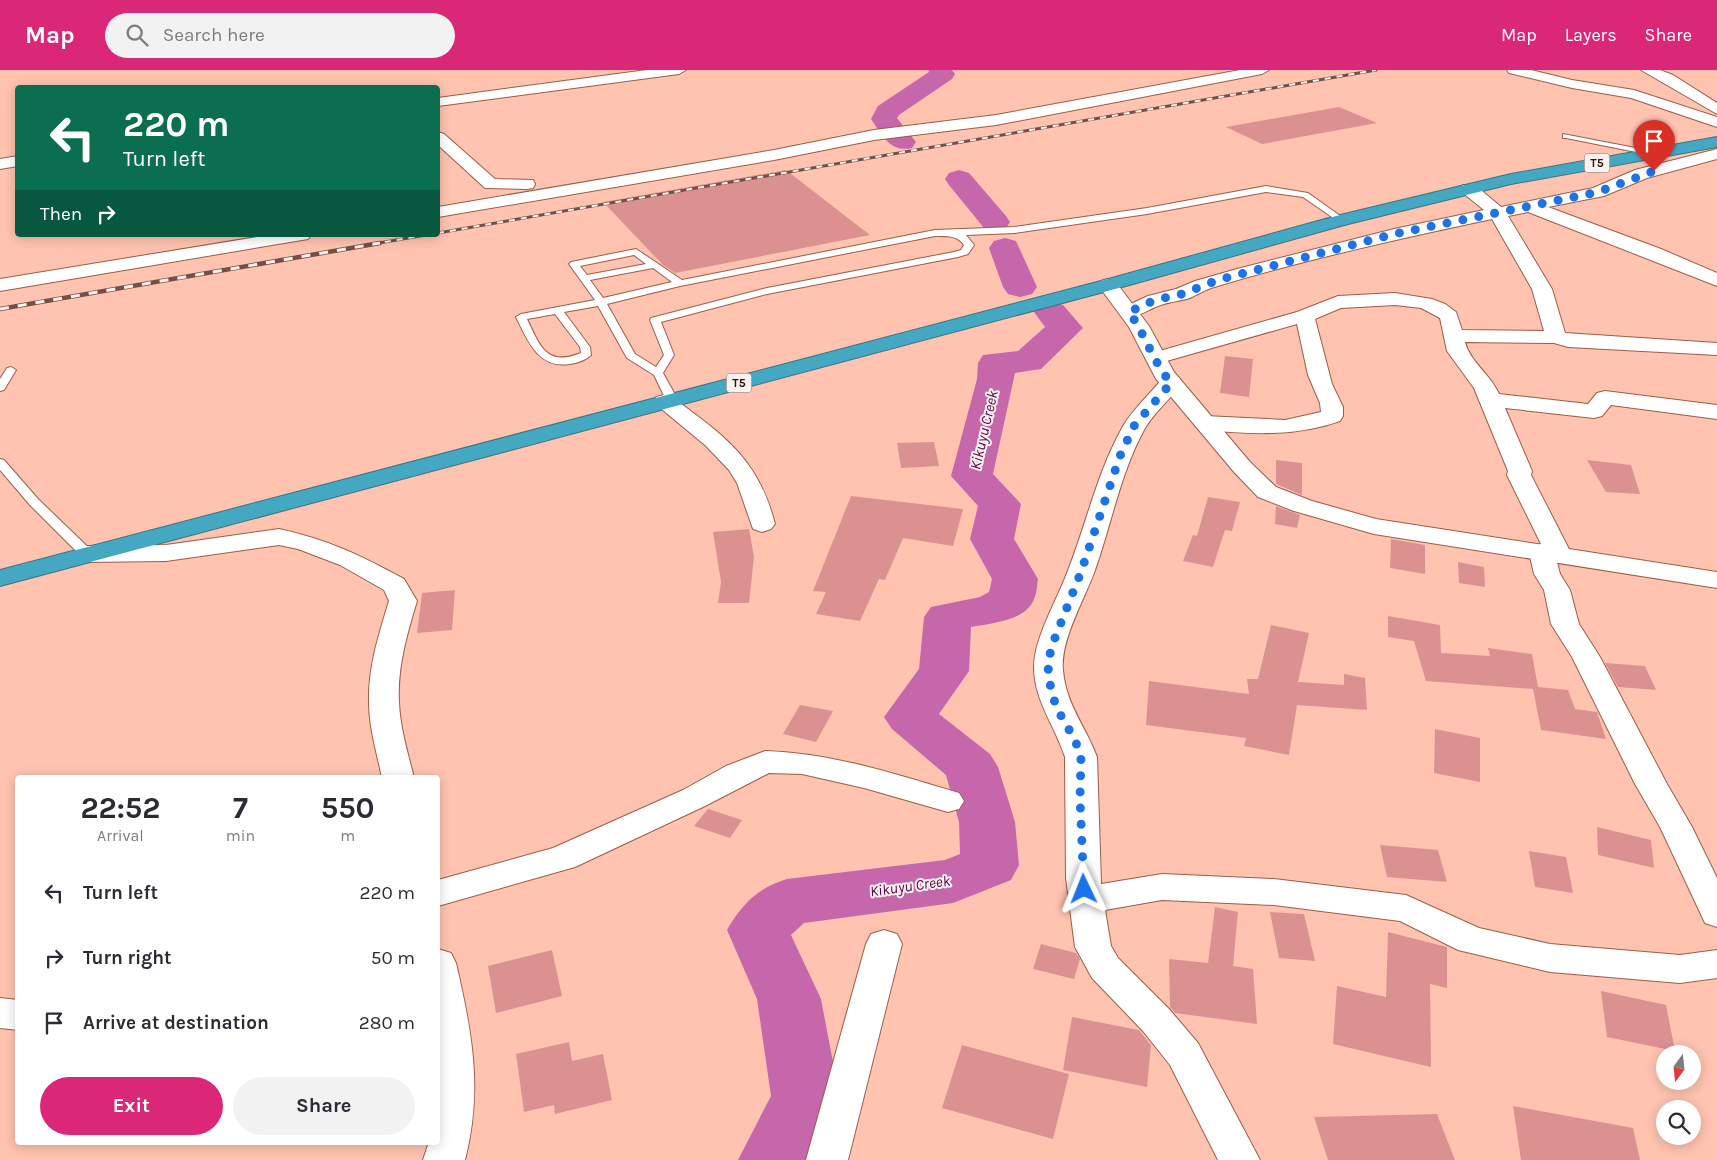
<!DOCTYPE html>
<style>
:root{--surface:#fff;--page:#f2f2f3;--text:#2b2b33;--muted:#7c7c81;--accent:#db2777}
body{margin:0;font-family:Karla,sans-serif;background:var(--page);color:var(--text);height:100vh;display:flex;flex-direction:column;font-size:19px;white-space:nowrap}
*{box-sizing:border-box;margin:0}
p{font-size:16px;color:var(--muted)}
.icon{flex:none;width:28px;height:28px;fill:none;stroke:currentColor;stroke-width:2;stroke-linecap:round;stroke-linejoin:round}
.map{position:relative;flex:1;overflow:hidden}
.drawer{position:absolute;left:15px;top:705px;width:425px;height:370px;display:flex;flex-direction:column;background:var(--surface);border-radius:5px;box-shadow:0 2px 12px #0003}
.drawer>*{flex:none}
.hud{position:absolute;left:15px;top:15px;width:425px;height:152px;border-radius:5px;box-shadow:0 2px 12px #0003;background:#0b6e4f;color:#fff;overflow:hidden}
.needle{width:32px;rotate:195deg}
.buttons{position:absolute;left:1656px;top:975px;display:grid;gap:10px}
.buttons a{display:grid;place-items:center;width:45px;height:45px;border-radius:50%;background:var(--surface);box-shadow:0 2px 12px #0003;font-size:25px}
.pin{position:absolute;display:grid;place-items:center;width:42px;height:42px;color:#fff;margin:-51px -21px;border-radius:50% 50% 50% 0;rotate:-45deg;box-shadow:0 0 5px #0007}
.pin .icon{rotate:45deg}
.me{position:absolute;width:55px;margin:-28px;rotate:358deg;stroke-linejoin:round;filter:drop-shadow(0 0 4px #0008)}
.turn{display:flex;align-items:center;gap:18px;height:105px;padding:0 25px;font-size:22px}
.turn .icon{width:65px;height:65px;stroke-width:2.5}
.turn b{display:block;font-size:35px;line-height:42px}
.then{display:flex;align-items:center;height:48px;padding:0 25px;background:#0003;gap:10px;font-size:19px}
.eta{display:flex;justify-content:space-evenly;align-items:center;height:85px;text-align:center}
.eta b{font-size:30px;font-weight:700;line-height:35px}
.primary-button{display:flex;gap:10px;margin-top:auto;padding:10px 25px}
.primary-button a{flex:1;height:58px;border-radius:30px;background:var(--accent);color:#fff;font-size:20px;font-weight:700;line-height:58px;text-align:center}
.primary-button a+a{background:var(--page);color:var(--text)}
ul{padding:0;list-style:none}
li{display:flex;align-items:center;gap:15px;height:65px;padding:0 25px}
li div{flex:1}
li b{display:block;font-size:19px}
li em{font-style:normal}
header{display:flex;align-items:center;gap:30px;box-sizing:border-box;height:70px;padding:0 25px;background:var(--accent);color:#fff}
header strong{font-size:24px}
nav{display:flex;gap:28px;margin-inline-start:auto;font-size:18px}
.search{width:350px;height:45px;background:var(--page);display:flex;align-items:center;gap:12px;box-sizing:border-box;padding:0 18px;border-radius:28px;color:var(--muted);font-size:19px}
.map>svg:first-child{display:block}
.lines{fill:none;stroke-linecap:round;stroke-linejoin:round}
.river{fill:#c667ab;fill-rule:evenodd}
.building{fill:#dc9191}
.lane-casing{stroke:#9d5c46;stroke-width:2}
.street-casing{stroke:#9d5c46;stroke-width:2}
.secondary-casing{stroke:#9d5c46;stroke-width:2}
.highway-casing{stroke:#3c7482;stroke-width:2}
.lane{fill:#fff;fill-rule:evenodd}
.street{fill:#fff;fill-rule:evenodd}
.secondary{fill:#fff;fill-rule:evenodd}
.highway{fill:#44a8c3;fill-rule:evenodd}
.rail-far1-casing{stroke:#744f43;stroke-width:3}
.rail-casing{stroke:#744f43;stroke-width:4.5}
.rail-far1{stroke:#faf2f0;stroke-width:2;stroke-dasharray:6;stroke-linecap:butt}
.rail{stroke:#faf2f0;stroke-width:3;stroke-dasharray:9;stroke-linecap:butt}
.route{stroke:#1a73e8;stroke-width:9;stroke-dasharray:0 16.2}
.labels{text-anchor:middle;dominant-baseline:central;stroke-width:4;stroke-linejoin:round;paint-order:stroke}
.shield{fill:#faf2f0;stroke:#6a554f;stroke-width:1}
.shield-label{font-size:12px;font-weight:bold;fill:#2c120a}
.water-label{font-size:15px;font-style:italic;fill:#5b0049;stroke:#faf2f0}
</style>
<header>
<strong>Map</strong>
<div class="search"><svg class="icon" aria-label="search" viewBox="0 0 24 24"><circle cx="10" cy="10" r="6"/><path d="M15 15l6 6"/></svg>Search here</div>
<nav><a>Map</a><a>Layers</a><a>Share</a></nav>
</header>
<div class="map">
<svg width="1717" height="1090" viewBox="0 0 1717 1090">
<rect width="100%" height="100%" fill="#ffc3b0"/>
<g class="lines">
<path class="river" d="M928 0H952L955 4 952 9 899 45 897 48 916 72 912 78C890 83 882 65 871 49L878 36 929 2Z
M959 100 969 103 1006 146 1010 152 1006 158 995 161 984 158 949 115 945 109 949 103Z
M1005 168 1016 171 1037 217 1032 224 1020 227 1008 224 1003 217 989 178 994 171Z
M1051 232 1063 235 1083 258 1041 299 1015 303 993 404 1021 434 1014 469 1038 509C1037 515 1037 523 1034 529 1026 551 991 553 971 557L969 601 939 644 990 684 998 697 1015 752 1019 795 1011 810 953 833 804 853 791 865 821 929 840 1029 810 1090H738L771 1026 757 929 727 860C742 834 758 818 787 809L945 790 960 784 959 752 946 705 892 659 884 647 919 599 924 547 931 537 980 527 989 522 992 509 970 469 978 436 951 406 977 309 978 293 983 285 1018 281 1045 257 1034 242 1039 235Z"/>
</g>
<path class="building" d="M1339 37 1377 53 1262 74 1226 57Z
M786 100 870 165 675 203 663 195 603 132Z
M1225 286 1253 289 1249 327 1220 323Z
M934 372 939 396 901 398 897 373Z
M1276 390 1302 393V425L1276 414Z
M1587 390 1631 395 1640 424 1606 422Z
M851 426 963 439 953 476 903 468 885 510 879 509 860 551 816 544 826 522 813 521Z
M1208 427 1240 432 1232 461 1225 460 1213 497 1183 491 1193 465 1197 466Z
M1276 436 1300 445 1297 458 1275 454Z
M749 459 754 487 749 533H718L721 512 713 462Z
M1391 469 1425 475V504L1390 498Z
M1458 492 1484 497 1485 517 1459 513Z
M455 520 452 560 417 563 422 523Z
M1388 546 1440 555 1441 583 1490 586 1488 578 1532 584 1538 617 1568 620 1575 639 1597 642 1606 669 1541 660 1533 619 1426 611 1414 571 1388 567Z
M1271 555 1309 563 1298 612 1344 615V604L1365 608 1367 640 1297 635 1289 685 1244 676 1246 668 1146 655 1149 611 1249 624 1247 609H1258Z
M1605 593 1645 596 1656 620 1618 617Z
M800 635 833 641 816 672 783 664Z
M1435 659 1480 668V712L1434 703Z
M708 739 742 750 730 768 694 756Z
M1597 757 1651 770 1654 798 1598 785Z
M1380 775 1438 780 1447 812 1387 807Z
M1529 781 1566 787 1573 823 1535 817Z
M1215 837 1238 842 1233 896 1253 899 1257 954 1175 943 1170 937 1169 889 1208 893Z
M1270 842 1304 844 1315 891 1279 888Z
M1388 862 1447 877V918L1430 914 1431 997 1333 974 1337 916 1386 927Z
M1041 874 1076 883 1080 889 1074 909 1033 899Z
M552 880 562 926 496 943 488 896Z
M1601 921 1666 935 1675 981 1607 967Z
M1072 947 1139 960 1151 975 1147 1017 1063 1000Z
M569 972 572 991 603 984 612 1030 555 1044 554 1035 524 1042 516 984Z
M962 975 1069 1004 1053 1069 942 1038Z
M1513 1036 1633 1058 1640 1090H1521Z
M1437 1044 1455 1090H1328L1314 1047Z"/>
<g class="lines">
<defs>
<path id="lane" d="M1563 64 1651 81 1655 83 1651 85 1566 68H1563Z
M1266 116 1308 123 1346 150 1339 152 1303 127 1266 122 1147 144 1015 163 966 165 974 175 968 184 958 187 767 224 661 252 674 285 663 303 678 330 672 333 666 330 654 305 627 288 598 236 564 242 590 277 591 285C586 290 577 293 570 294 538 299 528 271 516 247L521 244 595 230 569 194 571 192 636 179 682 210 935 160 1015 157 1147 138ZM935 166C947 166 957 165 964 175L961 180 954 182 767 218 651 248 650 250 664 285 656 297 635 284 607 234 680 216ZM634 185 646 194 587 205 580 196ZM653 198 672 212 603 228 590 210ZM555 244 580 277 581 283C546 297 540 276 527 249Z
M11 297 16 300 4 320 0 321V309L7 298Z
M0 389 4 390 38 429 92 481 93 484 92 487H82L30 435 0 400Z"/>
<path id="street" d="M647 0H686L679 4 438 36V28Z
M1240 0H1269L1262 4 996 55 874 70 774 90 438 147V137L774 80 874 60 996 45Z
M1507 0H1531L1572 10 1634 20 1717 47V57L1631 28 1572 18 1509 3Z
M1641 0H1660L1673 5 1717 33V44Z
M438 62 444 64 495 109 533 110 535 114 533 118 527 119 485 118 438 75Z
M1717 79V89L1647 108 1604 126 1548 137 1661 179 1717 203V216L1528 142 1508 146 1552 219 1565 263 1717 273V285L1568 277 1554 273 1465 272C1470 292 1491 305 1499 324L1588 334 1597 323 1605 321 1717 335V349L1611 335 1602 346 1594 348 1505 338 1532 401 1531 405 1572 485 1568 491 1557 492 1560 504 1570 520 1579 554 1600 587 1667 714 1692 757 1717 808V857L1705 853 1660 757 1635 714 1572 587 1551 554 1544 520 1534 504 1529 482 1533 476 1541 474 1507 405 1508 401 1474 318 1447 281 1440 248 1421 238 1395 235 1341 238 1315 249 1332 314 1343 337V346L1340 351C1295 367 1252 364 1205 360L1197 358 1194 353 1197 348 1205 346 1285 350 1321 342 1320 333 1308 305 1297 254 1156 294 1149 292 1145 288 1149 284 1297 242 1338 226 1395 223 1432 229 1445 234 1456 242 1462 260 1544 261 1532 219 1492 149C1398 169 1303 190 1211 218 1203 221 1195 226 1187 229 1178 231 1169 232 1161 235 1147 239 1137 250 1122 246L1119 242 1122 238 1148 226 1176 219 1195 211 1237 199 1394 159 1484 140 1463 123 1461 119 1463 115H1475L1501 137 1593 118 1635 100Z
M18 86V96L0 99V89Z
M269 165H311L308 169 302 170 0 221V209Z
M1171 306 1179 308 1182 313C1171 329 1153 343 1144 360 1120 404 1111 456 1094 503 1084 530 1060 571 1063 600 1066 635 1085 655 1097 687L1101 814 1162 804 1274 809 1406 825 1479 858 1550 874 1680 885 1717 880V908L1680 913 1550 902 1458 880 1400 851 1274 835 1162 830 1105 840 1111 876 1118 888 1169 939 1198 973 1260 1090H1218L1170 995 1143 961 1092 908 1075 877 1066 808 1065 687C1055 656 1035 632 1034 599 1033 570 1057 530 1067 503 1086 455 1097 403 1122 358 1132 340 1150 324 1163 308Z
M664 325 672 327C724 366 758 388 775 454L771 459 762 462 753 459 737 413 729 400 705 375 653 332 656 327Z
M279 459C329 470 360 485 404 509L417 531C407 564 397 598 399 632 400 658 408 683 414 708H382C377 683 369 658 369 632 368 597 379 564 389 531L384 520 340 495 298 479 279 475 166 491 87 492 78 490 74 484 78 478 87 476 166 475Z
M765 681C832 683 895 704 959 723L964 731 959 739 948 742 864 718 802 704 769 703 705 736 575 797 438 836V810L553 778 683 720 726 696Z
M884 860 897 864 902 874 848 1090H806L866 874 871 864Z
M438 879 451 883 456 893C472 962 483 1020 465 1090H423L429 1072H438Z
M0 928 18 930V960L0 958Z"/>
<path id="secondary" d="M1108 209 1115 211 1149 256 1174 302 1250 392 1276 417 1312 431 1376 449 1717 502V518L1374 464 1294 441 1258 427 1234 402 1156 309 1129 257 1098 215 1101 211Z"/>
<path id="highway" d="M1717 67V77L1511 114 1348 154 1115 219 0 516V500L1101 211 1336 146 1511 104Z"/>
</defs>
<use href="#lane" class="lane-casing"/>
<use href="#street" class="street-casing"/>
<use href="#secondary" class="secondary-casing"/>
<use href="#highway" class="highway-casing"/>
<use href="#lane" class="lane"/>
<use href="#street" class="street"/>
<use href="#secondary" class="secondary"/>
<use href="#highway" class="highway"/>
<defs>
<path id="rail-far1" d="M438 163 1376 0
M373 174 426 165"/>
<path id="rail" d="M0 239 380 173"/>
</defs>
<use href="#rail-far1" class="rail-far1-casing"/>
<use href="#rail" class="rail-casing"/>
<use href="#rail-far1" class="rail-far1"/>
<use href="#rail" class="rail"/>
</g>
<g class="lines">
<path class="route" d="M1084 819 1080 729 1081 687 1075 670 1056 637 1050 614 1048 597 1051 578 1081 502 1120 386 1134 356 1171 313C1153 292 1145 264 1129 242L1155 230 1182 224 1218 210 1394 164 1598 122 1654 101"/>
</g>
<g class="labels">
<g class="shield">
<rect x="1584.5" y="83.5" width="25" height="19" rx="4"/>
<rect x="726.5" y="303.5" width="25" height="19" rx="4"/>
</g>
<g class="shield-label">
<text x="1597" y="93">T5</text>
<text x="739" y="313">T5</text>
</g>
<g class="water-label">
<text transform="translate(984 360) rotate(-77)">Kikuyu Creek</text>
<text transform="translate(910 816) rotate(-8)">Kikuyu Creek</text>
</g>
</g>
</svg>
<div class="buttons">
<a><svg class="needle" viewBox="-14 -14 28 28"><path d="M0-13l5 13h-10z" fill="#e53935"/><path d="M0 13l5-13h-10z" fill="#7c7c81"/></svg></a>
<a><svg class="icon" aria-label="search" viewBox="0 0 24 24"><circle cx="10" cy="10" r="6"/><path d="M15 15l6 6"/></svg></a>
</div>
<div class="pin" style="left:1654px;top:101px;background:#d93025"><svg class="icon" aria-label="arrive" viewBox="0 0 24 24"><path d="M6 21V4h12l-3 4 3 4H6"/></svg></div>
<svg class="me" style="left:1084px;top:819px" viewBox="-20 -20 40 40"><path d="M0-17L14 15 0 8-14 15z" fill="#1a73e8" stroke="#fff" stroke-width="4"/></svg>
<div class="hud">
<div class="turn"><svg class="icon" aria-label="left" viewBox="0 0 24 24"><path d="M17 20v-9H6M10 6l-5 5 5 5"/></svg><div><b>220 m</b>Turn left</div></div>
<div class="then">Then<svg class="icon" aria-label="right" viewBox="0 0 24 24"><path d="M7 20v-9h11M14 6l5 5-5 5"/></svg></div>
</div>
<section class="drawer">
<div class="eta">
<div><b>22:52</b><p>Arrival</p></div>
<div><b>7</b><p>min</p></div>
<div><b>550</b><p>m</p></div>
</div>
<ul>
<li><svg class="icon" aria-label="left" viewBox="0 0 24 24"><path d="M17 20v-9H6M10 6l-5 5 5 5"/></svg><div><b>Turn left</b></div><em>220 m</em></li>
<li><svg class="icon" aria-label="right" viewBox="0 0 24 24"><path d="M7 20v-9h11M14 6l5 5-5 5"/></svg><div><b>Turn right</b></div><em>50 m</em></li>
<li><svg class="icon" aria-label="arrive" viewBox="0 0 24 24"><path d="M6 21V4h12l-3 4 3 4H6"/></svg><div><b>Arrive at destination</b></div><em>280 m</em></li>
</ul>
<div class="primary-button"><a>Exit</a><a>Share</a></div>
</section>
</div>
